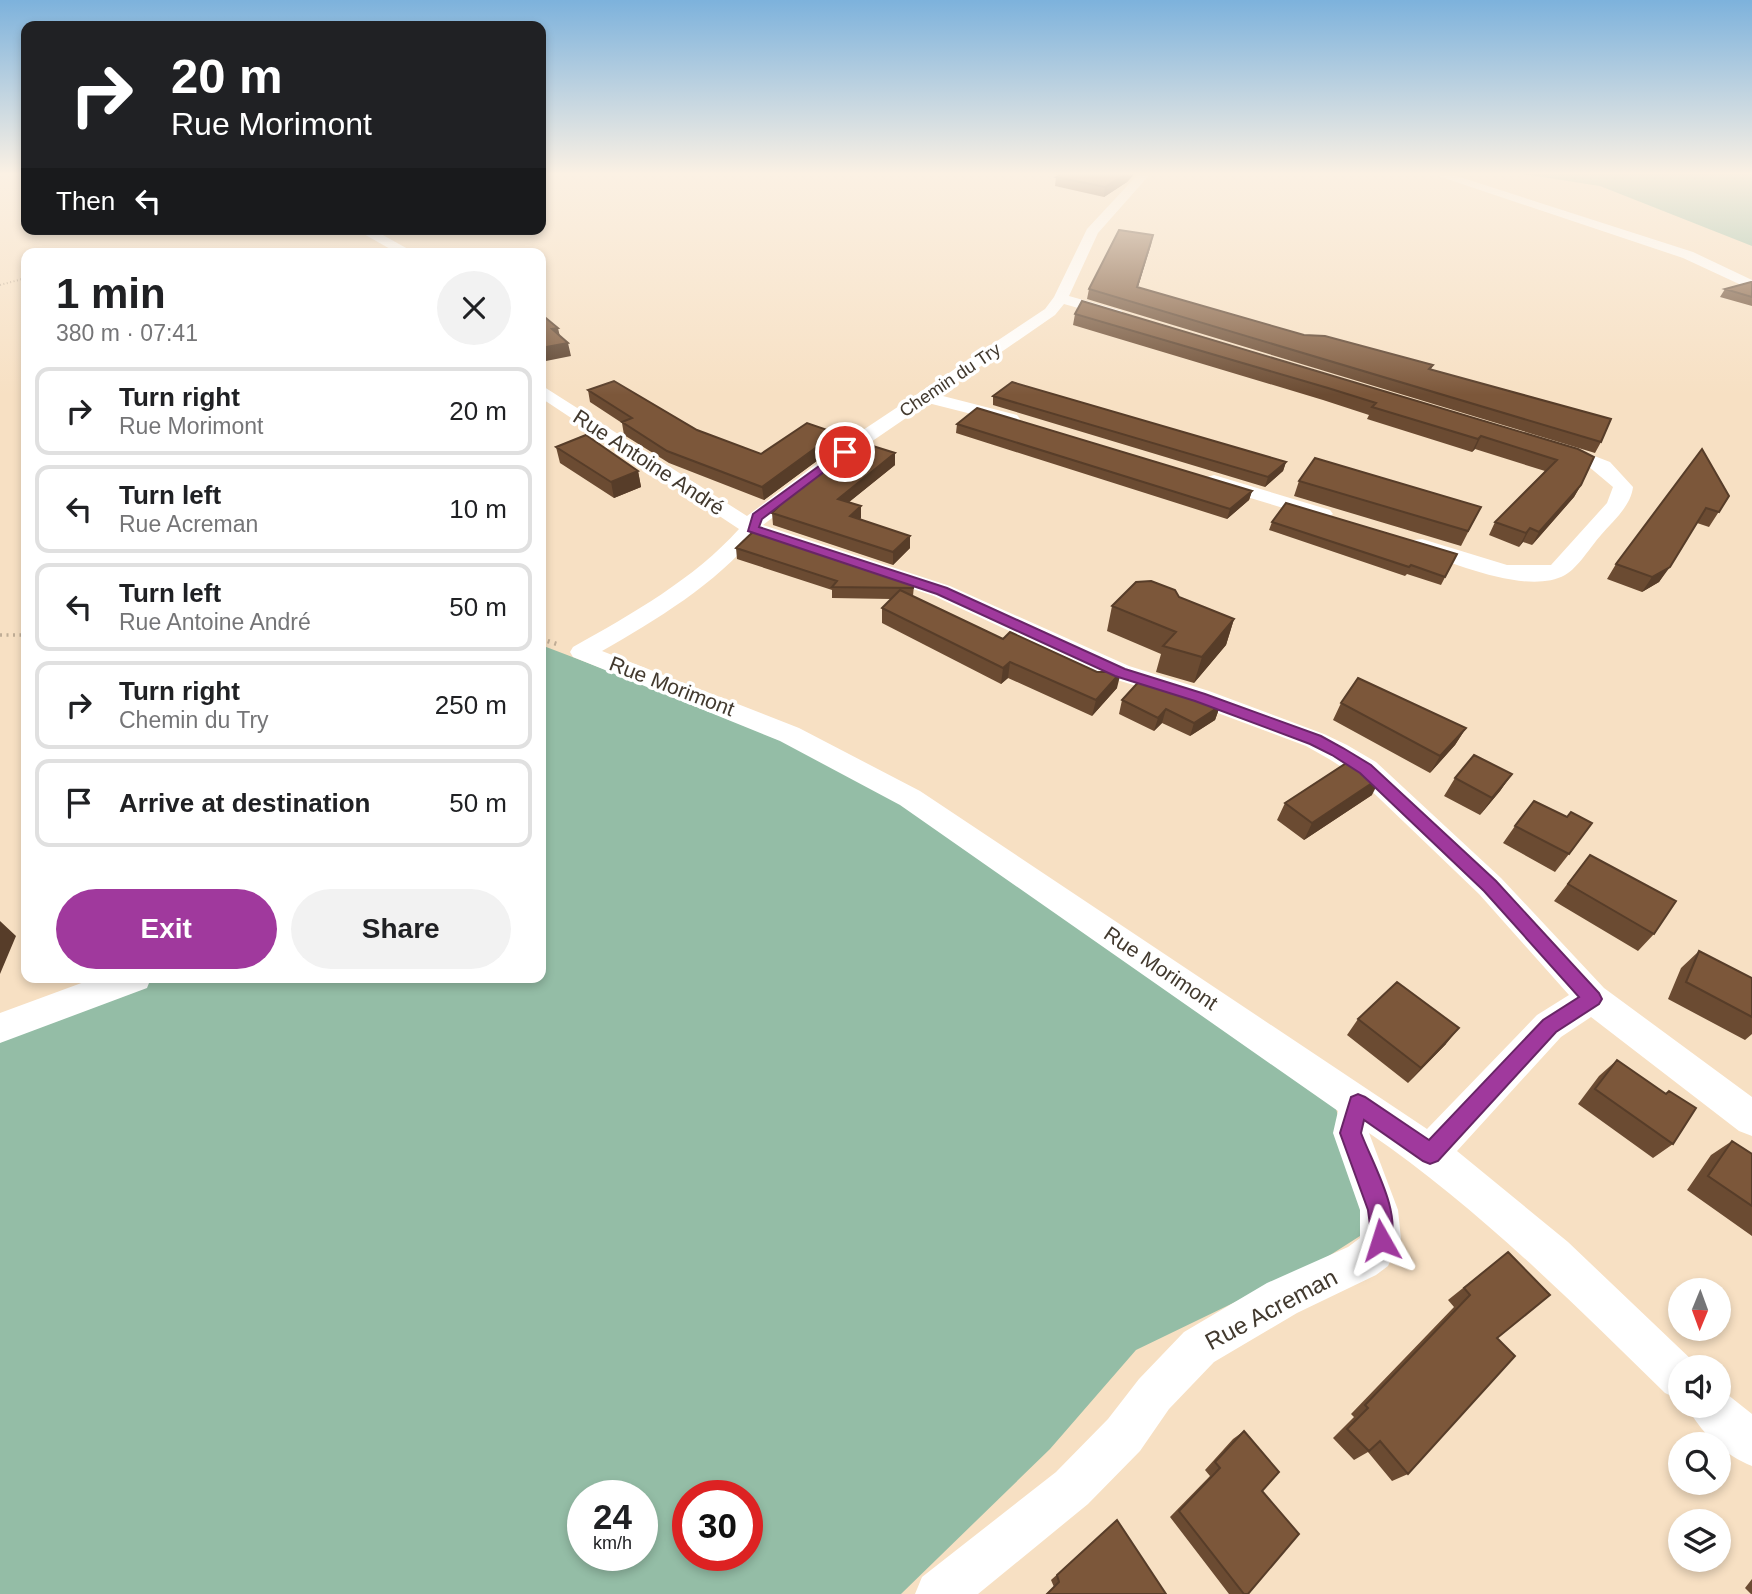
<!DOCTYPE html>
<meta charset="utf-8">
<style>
:root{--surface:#fff;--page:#f2f2f2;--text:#202124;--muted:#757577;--line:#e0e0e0;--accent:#a0399d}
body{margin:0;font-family:Arial,sans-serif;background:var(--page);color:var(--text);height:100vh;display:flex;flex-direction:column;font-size:26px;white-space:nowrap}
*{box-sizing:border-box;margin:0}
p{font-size:23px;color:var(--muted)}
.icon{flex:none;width:38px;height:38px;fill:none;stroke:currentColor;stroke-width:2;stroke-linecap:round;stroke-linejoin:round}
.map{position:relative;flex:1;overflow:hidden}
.drawer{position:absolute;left:21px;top:248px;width:525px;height:735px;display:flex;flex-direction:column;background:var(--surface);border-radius:14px;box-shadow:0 4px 10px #0003}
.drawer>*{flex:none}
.top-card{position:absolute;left:21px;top:21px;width:525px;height:214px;border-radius:14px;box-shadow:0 4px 10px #0003;background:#202124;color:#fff;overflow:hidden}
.needle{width:46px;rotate:181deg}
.buttons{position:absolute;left:1668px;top:1278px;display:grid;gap:14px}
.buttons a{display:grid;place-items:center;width:63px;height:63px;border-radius:50%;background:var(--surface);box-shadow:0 4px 10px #0003;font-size:35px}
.speed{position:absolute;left:567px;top:1480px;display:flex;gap:14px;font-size:35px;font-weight:700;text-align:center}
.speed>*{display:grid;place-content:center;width:91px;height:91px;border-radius:50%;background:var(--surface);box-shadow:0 4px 10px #0003;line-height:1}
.speed small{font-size:18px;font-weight:400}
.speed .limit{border:10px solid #d22;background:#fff;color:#111}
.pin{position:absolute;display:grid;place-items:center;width:60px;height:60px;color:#fff;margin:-30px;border:4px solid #fff;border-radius:50%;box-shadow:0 2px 7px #0007}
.me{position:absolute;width:77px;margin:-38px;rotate:354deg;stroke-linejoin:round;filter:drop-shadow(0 0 5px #0008)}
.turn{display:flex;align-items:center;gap:24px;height:147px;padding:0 35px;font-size:32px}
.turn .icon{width:91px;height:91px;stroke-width:2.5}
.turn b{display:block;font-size:49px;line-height:60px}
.then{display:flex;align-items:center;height:66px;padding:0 35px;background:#0003;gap:14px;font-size:26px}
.round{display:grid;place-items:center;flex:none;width:74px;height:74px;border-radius:37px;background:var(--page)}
.head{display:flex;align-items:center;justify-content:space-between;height:119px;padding:0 35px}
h1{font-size:42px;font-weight:700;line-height:52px}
.action{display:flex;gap:14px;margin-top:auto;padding:14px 35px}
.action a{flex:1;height:80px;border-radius:42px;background:var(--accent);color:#fff;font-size:28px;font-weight:700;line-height:80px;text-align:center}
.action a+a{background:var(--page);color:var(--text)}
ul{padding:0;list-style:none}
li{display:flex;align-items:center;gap:21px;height:88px;margin:0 14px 10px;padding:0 21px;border:4px solid var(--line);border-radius:14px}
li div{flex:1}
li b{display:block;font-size:26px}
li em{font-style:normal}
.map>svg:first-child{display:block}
.green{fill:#94bda6;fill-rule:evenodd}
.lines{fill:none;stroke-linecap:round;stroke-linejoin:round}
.path-far2{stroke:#c0ad96;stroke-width:2;stroke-dasharray:1 2.5;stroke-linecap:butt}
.path-far1{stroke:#c0ad96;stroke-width:3.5;stroke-dasharray:2 4.5;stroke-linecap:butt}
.path{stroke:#c0ad96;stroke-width:4.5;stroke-dasharray:2 5;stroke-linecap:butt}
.street{fill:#fff;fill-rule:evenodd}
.wall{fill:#6b4b32}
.shaded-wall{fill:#573d29}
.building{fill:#7c573a;stroke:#573d29;stroke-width:2}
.route{fill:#a0399d;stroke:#682566;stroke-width:2}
.labels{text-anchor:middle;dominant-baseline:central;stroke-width:7;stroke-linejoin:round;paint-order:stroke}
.far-street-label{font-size:18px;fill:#42392e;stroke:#fff}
.street-label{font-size:21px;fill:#42392e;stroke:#fff}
.near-street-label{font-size:24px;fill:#42392e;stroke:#fff}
</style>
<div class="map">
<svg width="1752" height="1594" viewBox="0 0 1752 1594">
<rect width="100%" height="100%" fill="#f7e0c3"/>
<path class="green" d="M1509 172H1752V246L1600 186Z
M541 645 800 744 891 794 1334 1101 1346 1146 1372 1203 1360 1236 1324 1259 1136 1350 1050 1449 901 1594H0V1037L159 978H541ZM583 1496H642V1556H583ZM688 1496H747V1556H688Z"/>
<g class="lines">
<path class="path-far2" d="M0 285 26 278"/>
<path class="path-far1" d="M0 635H26"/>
<path class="path" d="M541 639 560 645"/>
<path class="street" d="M1140 172H1152L1098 233 1069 296 1122 311V317L1117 319 1064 304 1055 315 939 395 1017 415 1020 419 1017 423 1011 424 928 403 868 444 763 525 950 586 1129 666 1209 691 1324 734 1347 745 1376 762 1501 878 1604 988 1752 1097V1136L1739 1131 1591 1017 1561 1037 1457 1151 1568 1242 1695 1363 1697 1367H1680V1400L1665 1393C1571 1301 1478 1208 1369 1133L1398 1210 1401 1239 1388 1266 1376 1275 1297 1313 1214 1362 1169 1409 1140 1451 1088 1504 978 1594H915L922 1577 1056 1472 1108 1419 1139 1379 1184 1332 1267 1283 1348 1247 1360 1238V1210L1333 1133 1338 1111 900 805 780 741 573 657 570 652 573 647C632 614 694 579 739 529L541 398V385L747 516 854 436 1045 309 1054 297 1087 229ZM755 536 934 596 1111 678 1191 703 1306 746 1329 759 1356 776 1479 894 1569 995 1537 1015 1427 1129 920 791 799 728 602 651C656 620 716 584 755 536Z
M1426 172H1444L1693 252 1752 280V290L1683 258Z
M355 229H372L417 254H399Z
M1558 442 1610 462 1633 487C1631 506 1613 521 1601 535 1591 546 1578 568 1565 575 1527 596 1452 562 1414 550L1411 545 1414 540 1422 539 1507 565H1551L1607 503 1613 487 1588 466 1551 452 1549 448Z
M1214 475 1330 510 1333 514 1323 520 1207 485 1204 481 1207 477Z
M95 978H151L147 988 0 1043V1013Z
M1718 1387 1752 1414V1466C1726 1456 1698 1431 1687 1405H1718Z"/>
</g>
<path class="wall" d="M1047 172H1136L1127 182 1104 197 1055 186 1056 177 1059 175Z
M1153 235 1138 287 1304 335 1433 365 1431 369 1601 442 1595 453 1087 299 1089 289Z
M1752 282V306L1720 297 1725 289Z
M1075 314 1578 449 1581 485 1574 497 1532 545 1523 542 1519 547 1489 535 1495 522 1545 471 1475 449 1472 452 1367 419 1369 415 1323 400 1073 325Z
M588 390 761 454 837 446 764 500 669 463 624 435 622 423 590 402Z
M993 396 1286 462 1283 471 1265 487 993 405Z
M957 424 1252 491 1249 500 1227 519 956 433Z
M556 447 638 471 641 487 614 498 560 463Z
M1702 449 1729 496 1709 527 1697 523 1659 582 1642 592 1607 579 1616 564Z
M895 453V465L849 502 861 506V518L860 519 910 536V548L893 565 773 525 772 513Z
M1299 481 1481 507 1461 546 1294 496Z
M1272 522 1457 554 1441 585 1407 574 1405 576 1269 530Z
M736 548 877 569V571L914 585 913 596 1003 639 1117 688 1092 716 1008 678 1001 684 882 623V608L891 599 832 598V590L737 559Z
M1112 606 1234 619 1226 645 1194 683 1156 672 1161 654 1107 631Z
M1122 700 1220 706 1215 720 1190 736 1162 723 1154 731 1119 714Z
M1341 703 1466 728 1455 745 1430 773 1333 720Z
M1512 774 1500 791 1480 815 1444 796 1455 778Z
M1372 795 1304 840 1277 820 1285 803Z
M1515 826 1569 854 1555 872 1503 843Z
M1590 855 1654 934 1638 951 1554 901Z
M1699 951 1752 978V1034L1745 1040 1668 999 1681 968Z
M1358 1019 1446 1044 1408 1083 1347 1035Z
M1617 1060 1673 1144 1653 1158 1578 1104 1599 1076Z
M1732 1141 1752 1154V1236L1687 1190 1711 1155Z
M1508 1252 1497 1338 1408 1474 1392 1481 1368 1452 1354 1460 1333 1438 1354 1417 1351 1414 1454 1307 1448 1300Z
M1244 1431 1262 1491 1248 1594H1229L1170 1517 1210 1476 1205 1470 1233 1439Z
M1117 1520 1166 1594H1046L1054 1587 1051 1580Z
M1752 1579V1594H1751L1745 1588Z"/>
<path class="shaded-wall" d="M1129 172H1136L1127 182 1104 197 1105 187Z
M1153 235 1151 245 1135 296 1137 287Z
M558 328 561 341 552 329Z
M568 343 571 356 541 362V348Z
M836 433 837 446 764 500 762 487Z
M1481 436 1475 449 1472 452 1478 439Z
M895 453V465L838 511V499Z
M1286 462 1283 471 1265 487 1268 477Z
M638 471 641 487 614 498 611 482Z
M1581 485 1574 497 1532 545 1539 532Z
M1252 491 1249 500 1227 519 1230 509Z
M861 506V518L850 529V516Z
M1530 528 1523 542 1519 547 1526 533Z
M910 536V548L893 565V552Z
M1670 567 1659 582 1642 592 1652 577Z
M1234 619 1226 645 1194 683 1202 657Z
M1010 662 1008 678 1001 684 1003 668Z
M1121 672 1117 688 1092 716 1096 700Z
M1220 706 1215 720 1190 736 1194 723Z
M1166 709 1162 723 1154 731 1158 718Z
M1466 728 1455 745 1430 773 1440 756Z
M1512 774 1500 791 1480 815 1492 798Z
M1381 777 1372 795 1304 840 1312 823Z
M0 921 16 936 0 974Z
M1459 1028 1446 1044 1408 1083 1421 1068Z"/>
<path class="building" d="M1065 172H1129L1105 187 1056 177Z
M1119 230 1153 235 1137 287 1304 335 1325 336 1433 365 1429 369 1611 419 1601 442 1089 289Z
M466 250 469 254H446Z
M1751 282H1752V297L1725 289Z
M1082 301 1578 449 1594 457 1581 485 1539 532 1530 528 1526 533 1495 522 1557 460 1481 436 1478 439 1372 407 1376 403 1328 388 1075 314Z
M541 314 558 328 552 329 568 343 541 348Z
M614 381 697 430 761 454 807 423 836 433 762 487 667 451 622 422 632 418 588 390Z
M1012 382 1286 462 1268 477 993 396Z
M977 408 1252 491 1230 509 957 424Z
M586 435 638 471 611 482 556 447Z
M860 442 895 453 838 499 861 506 850 516 910 536 893 552 772 513 787 498Z
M1702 449 1729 496 1719 512 1706 508 1670 567 1652 577 1616 564Z
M1315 458 1481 507 1468 531 1299 481Z
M1286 503 1457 554 1445 577 1411 565 1409 567 1272 522Z
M756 529 877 569 875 571 914 585 913 588 832 587 837 581 736 548Z
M1151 581 1175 590 1179 597 1234 619 1202 657 1163 646 1176 632 1112 606 1136 582Z
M900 590 1003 639 1010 632 1097 672H1121L1096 700 1010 662 1003 668 882 608Z
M1144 676 1182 688 1220 706 1194 723 1166 709 1158 718 1122 700Z
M1358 678 1466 728 1440 756 1341 703Z
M1474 755 1512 774 1492 798 1455 778Z
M1354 758 1381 777 1312 823 1285 803Z
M1534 801 1567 817 1571 812 1592 823 1569 854 1515 826Z
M1590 855 1676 901 1654 934 1568 884Z
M1699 951 1752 978V1017L1686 982Z
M1397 982 1459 1028 1421 1068 1358 1019Z
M1617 1060 1666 1094 1669 1091 1696 1108 1673 1144 1595 1089Z
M1732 1141 1752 1154V1206L1708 1176Z
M1508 1252 1550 1295 1497 1338 1515 1356 1408 1474 1380 1441 1369 1451 1347 1429 1368 1408 1365 1405 1470 1295 1464 1288Z
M1244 1431 1279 1472 1262 1491 1299 1534 1248 1594H1244L1179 1511 1220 1468 1215 1462Z
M1117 1520 1166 1594H1047L1059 1582 1057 1575Z"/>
<linearGradient id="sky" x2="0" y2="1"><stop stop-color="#7db2dc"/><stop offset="0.44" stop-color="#fbf1e4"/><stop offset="1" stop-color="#fbf1e4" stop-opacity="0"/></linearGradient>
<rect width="1752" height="395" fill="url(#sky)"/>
<path class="route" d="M841 450 850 452 762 519 759 527 947 588 1125 669 1205 694 1321 736 1343 748 1371 765 1496 881 1599 993 1602 999 1599 1004 1556 1032 1438 1161 1430 1164 1423 1161 1364 1120 1361 1133C1373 1165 1403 1214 1389 1247L1381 1251 1373 1247 1368 1210 1340 1133 1351 1097 1358 1094 1365 1097 1429 1140 1543 1020 1579 997 1484 891 1360 773 1332 755 1310 744 1195 701 1115 676 937 594 748 531 753 514Z"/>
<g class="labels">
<g class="far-street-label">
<text transform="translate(950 380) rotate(-34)">Chemin du Try</text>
</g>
<g class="street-label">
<text transform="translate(649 462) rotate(33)">Rue Antoine André</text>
<text transform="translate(672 686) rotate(21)">Rue Morimont</text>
<text transform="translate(1161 968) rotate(34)">Rue Morimont</text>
</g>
<g class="near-street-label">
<text transform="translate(1271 1309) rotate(-28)">Rue Acreman</text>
</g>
</g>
</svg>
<div class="buttons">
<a><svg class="needle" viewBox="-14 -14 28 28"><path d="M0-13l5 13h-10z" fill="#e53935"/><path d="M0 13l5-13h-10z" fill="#757577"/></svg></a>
<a><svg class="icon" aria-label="sound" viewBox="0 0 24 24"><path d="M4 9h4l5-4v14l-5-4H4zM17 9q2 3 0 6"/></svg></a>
<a><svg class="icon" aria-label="search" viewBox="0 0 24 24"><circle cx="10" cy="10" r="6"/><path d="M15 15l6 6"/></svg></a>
<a><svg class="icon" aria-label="layers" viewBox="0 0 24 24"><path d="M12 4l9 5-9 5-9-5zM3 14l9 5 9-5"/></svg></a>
</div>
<div class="speed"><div>24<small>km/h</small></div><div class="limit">30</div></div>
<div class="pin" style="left:845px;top:452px;background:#d93025"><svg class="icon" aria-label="arrive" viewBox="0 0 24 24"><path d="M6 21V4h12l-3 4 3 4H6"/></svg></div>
<svg class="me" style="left:1381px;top:1240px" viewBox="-20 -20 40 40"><path d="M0-17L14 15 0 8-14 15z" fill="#a0399d" stroke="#fff" stroke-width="4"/></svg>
<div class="top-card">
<div class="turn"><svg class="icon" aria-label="right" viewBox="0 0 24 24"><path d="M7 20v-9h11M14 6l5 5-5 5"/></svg><div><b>20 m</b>Rue Morimont</div></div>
<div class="then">Then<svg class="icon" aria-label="left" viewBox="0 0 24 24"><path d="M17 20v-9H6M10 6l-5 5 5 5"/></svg></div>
</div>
<section class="drawer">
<div class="head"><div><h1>1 min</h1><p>380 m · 07:41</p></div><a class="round"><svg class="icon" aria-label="close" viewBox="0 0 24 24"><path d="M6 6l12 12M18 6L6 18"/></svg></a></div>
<ul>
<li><svg class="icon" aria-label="right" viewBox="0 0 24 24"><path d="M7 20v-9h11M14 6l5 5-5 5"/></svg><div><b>Turn right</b><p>Rue Morimont</p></div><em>20 m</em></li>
<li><svg class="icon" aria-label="left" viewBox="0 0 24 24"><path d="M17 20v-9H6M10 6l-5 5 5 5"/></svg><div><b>Turn left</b><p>Rue Acreman</p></div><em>10 m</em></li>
<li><svg class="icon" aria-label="left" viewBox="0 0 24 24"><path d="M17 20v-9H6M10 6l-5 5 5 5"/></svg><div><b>Turn left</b><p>Rue Antoine André</p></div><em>50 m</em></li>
<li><svg class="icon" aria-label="right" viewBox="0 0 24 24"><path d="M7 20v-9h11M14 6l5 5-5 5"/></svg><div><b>Turn right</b><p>Chemin du Try</p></div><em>250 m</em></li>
<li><svg class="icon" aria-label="arrive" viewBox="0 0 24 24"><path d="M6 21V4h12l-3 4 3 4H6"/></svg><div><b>Arrive at destination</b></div><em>50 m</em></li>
</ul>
<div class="action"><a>Exit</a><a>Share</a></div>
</section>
</div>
